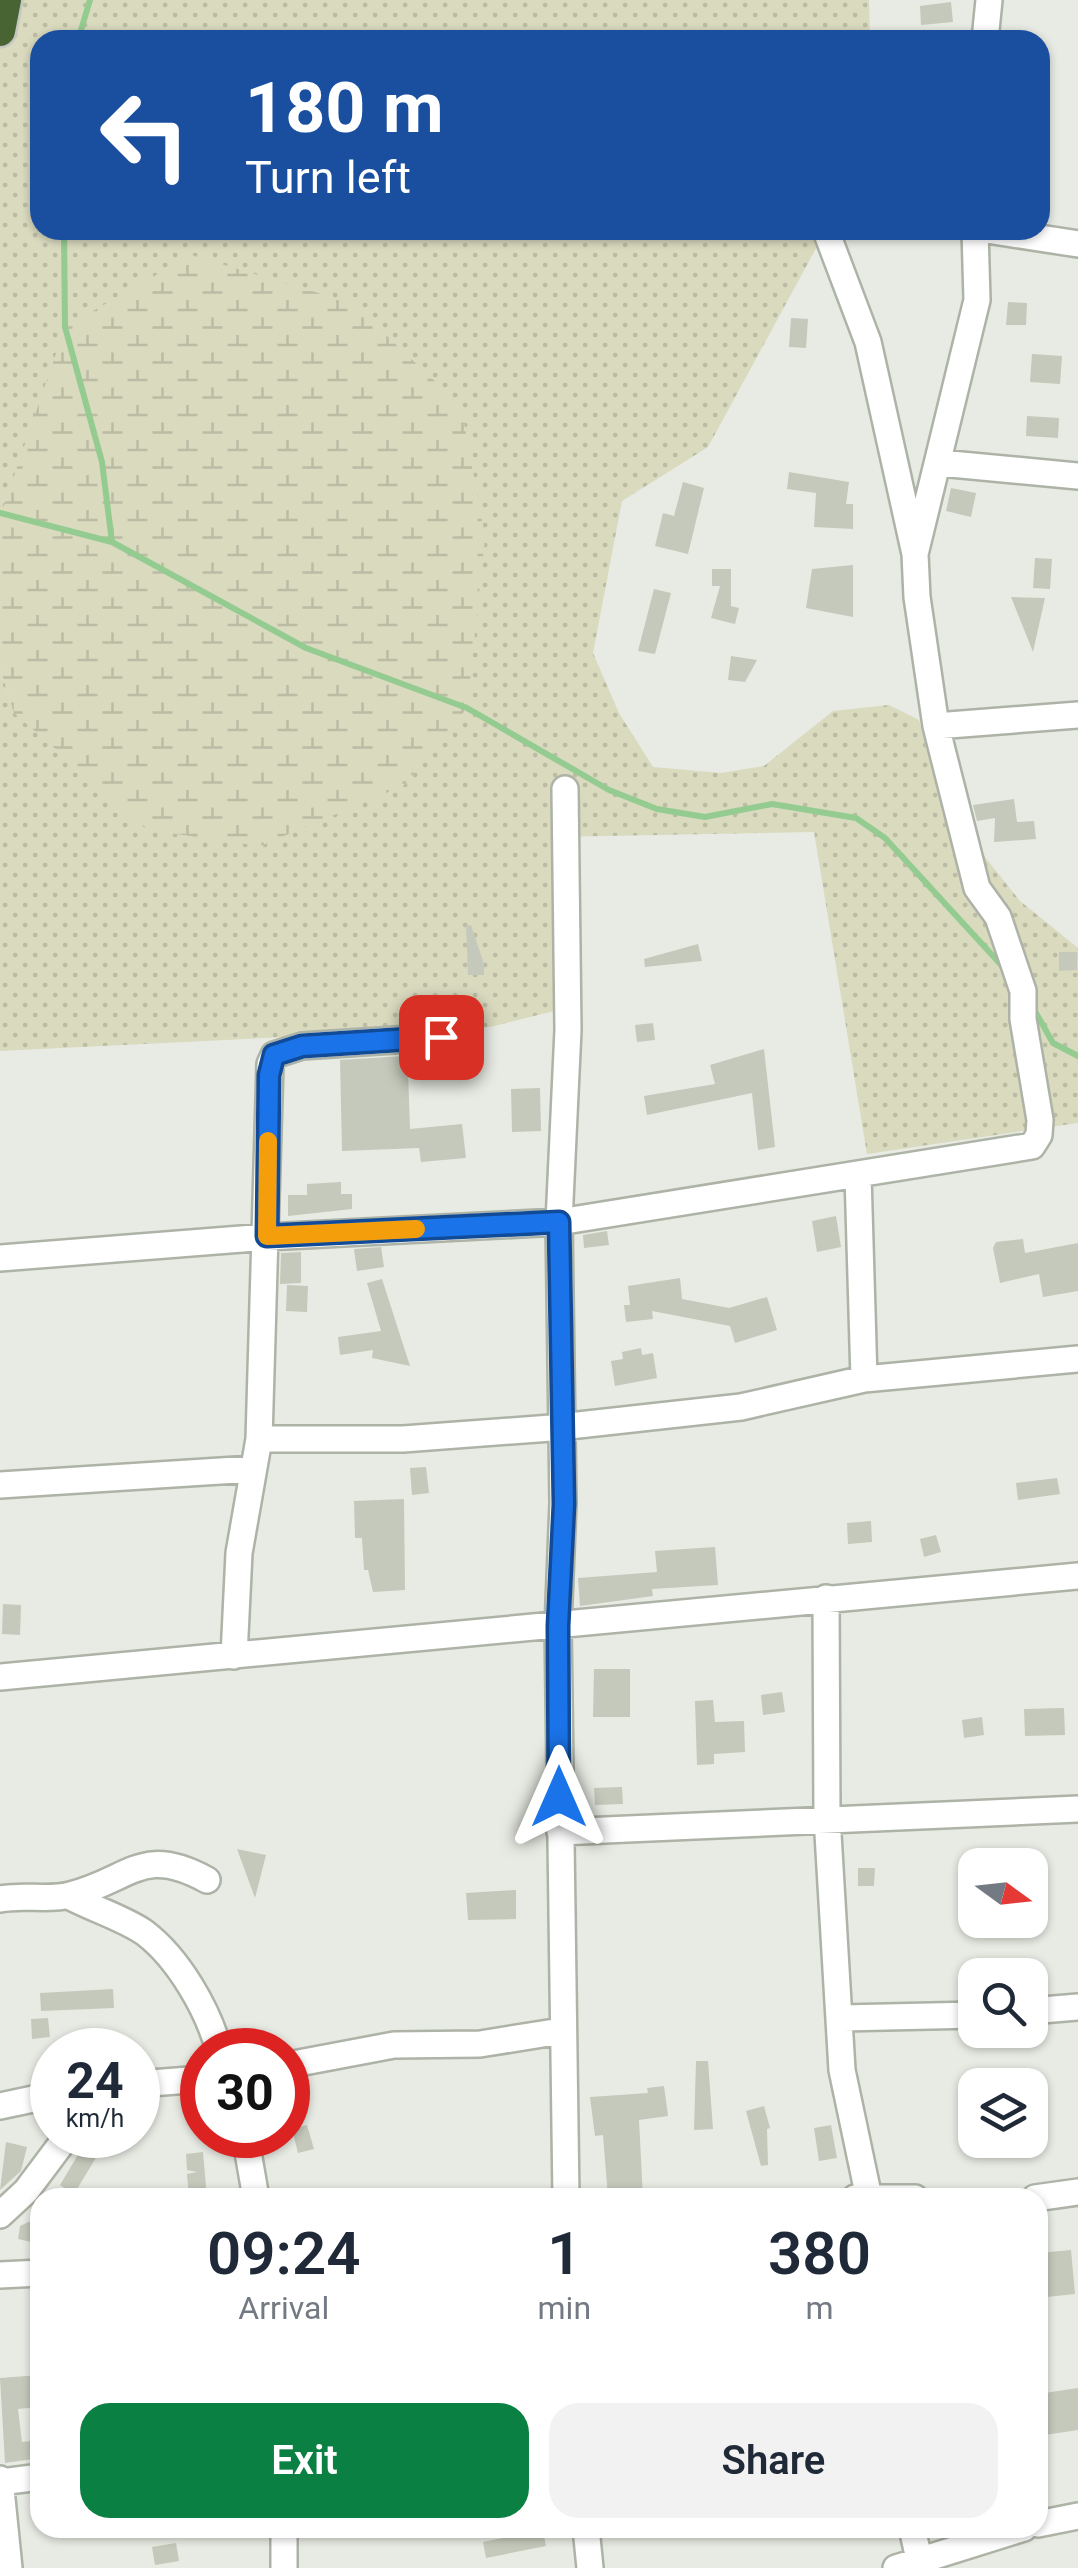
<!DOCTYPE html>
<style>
:root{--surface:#fff;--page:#f2f2f3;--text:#1f2937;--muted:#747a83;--accent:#0b8043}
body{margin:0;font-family:Roboto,sans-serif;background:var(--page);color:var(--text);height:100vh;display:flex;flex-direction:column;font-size:38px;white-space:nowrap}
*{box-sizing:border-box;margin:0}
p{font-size:32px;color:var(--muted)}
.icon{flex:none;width:55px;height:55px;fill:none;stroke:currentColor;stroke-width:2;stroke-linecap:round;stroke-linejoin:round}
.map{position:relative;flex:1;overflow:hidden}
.panel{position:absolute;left:30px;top:2188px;width:1018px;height:350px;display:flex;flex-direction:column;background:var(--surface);border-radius:30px;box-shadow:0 2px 8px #0004}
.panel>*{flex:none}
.banner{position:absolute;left:30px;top:30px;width:1020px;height:210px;border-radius:30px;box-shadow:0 2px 8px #0004;background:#1a4fa0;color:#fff;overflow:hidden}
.needle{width:65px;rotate:105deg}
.fabs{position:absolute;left:958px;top:1848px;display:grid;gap:20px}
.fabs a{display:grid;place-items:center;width:90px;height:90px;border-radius:20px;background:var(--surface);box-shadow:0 2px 8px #0004;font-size:50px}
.speed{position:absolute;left:30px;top:2028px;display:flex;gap:20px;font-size:50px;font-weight:700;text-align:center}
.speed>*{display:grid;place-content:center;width:130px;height:130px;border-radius:50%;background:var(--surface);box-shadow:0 2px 8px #0004;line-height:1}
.speed small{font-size:25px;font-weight:400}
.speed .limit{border:15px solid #d22;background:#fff;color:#111}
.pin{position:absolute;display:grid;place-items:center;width:85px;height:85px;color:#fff;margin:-42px;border-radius:20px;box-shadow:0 5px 15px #0006}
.me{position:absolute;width:110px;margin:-55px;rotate:0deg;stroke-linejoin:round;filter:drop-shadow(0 0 8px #0008)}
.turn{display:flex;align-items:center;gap:35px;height:210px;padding:0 50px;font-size:45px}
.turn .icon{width:130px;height:130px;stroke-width:2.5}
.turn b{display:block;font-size:70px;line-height:85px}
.eta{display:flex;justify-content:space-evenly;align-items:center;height:170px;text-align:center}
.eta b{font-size:60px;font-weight:600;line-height:70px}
.primary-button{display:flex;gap:20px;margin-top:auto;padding:20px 50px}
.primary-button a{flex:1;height:115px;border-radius:30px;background:var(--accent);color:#fff;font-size:40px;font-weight:600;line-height:115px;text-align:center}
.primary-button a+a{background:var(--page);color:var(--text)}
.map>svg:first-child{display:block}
.grass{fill:url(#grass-dots)}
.wetland{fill:url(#wetland-marsh)}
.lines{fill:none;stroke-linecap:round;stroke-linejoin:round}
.stream{stroke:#94cb90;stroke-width:6}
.building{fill:#c4c9bb}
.street-casing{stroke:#adb3a6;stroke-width:30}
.highway-casing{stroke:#c5c8c2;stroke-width:35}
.street{stroke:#fff;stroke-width:25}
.highway{stroke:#486433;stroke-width:30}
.route-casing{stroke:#114b97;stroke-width:25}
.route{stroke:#1a73e8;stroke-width:18}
.slow{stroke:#f59e0b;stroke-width:18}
</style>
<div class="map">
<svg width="1078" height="2568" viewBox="0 0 1078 2568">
<defs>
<pattern id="grass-dots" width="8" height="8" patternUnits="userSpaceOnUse" patternTransform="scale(2.5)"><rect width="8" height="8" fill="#d9dabe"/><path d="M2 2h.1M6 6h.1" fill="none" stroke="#bbbca3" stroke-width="1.8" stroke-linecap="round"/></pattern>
<pattern id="wetland-marsh" width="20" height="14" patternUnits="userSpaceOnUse" patternTransform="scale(2.5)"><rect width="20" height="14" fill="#d9dabe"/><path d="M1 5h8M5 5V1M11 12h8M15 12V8" fill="none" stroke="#bbbca3"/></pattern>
</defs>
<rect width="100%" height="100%" fill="#e8ebe3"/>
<path class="grass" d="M0 0H869L870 40H40V230H826L708 447 622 501 593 653 619 713 653 767 721 773 764 766 833 711 889 705 919 720 940 801 1020 901 1078 948V1123L867 1154 814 832 551 837 570 1007 490 1027 0 1051V668L14 713 0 517Z"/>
<path class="wetland" d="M191 255 352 303 461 406 485 538 467 708 403 786 260 846 149 830 14 713 0 668V517L65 327Z"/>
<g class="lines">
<path class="stream" d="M78 40 90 0
M64 230 65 327 102 462 112 542
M0 513 112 542 306 648 467 708 609 790 657 809 705 817 772 804 856 818 885 838 1004 968
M1032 1006 1053 1043 1078 1056"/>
</g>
<path class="building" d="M951 2 953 22 921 25 920 6Z
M1008 302 1027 303 1026 325H1006Z
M791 318 808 319 806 348 789 347Z
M1032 354 1062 356 1060 384 1030 382Z
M1027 416 1059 418 1058 438 1026 436Z
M789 472 849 482 846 504H853V529L814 527 816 493 787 489Z
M683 482 704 488 688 554 655 546 663 513 674 516Z
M951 488 976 493 971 517 946 511Z
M1035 558 1052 559 1050 589 1033 588Z
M853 565V617L806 608 812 569Z
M712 569H731V606L739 608 735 624 711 618 720 586H712Z
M654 589 671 593 655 654 638 651Z
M1011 597 1045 598 1033 652Z
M731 656 757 660 745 682 728 680Z
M1014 799 1017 822 1034 821 1036 839 994 842 995 818 977 821 973 805Z
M471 925 484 964V975H468L466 926Z
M698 944 702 961 645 967 644 959Z
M1059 952H1077V970L1059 971Z
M653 1023 655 1040 637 1042 635 1025Z
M764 1049 775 1147 758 1150 752 1093 647 1115 644 1096 715 1084 710 1065Z
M434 1054V1071H408L410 1129 462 1124 466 1158 421 1162 419 1148 342 1151 340 1060Z
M540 1088 541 1131 512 1132 511 1089Z
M341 1182V1194H352V1209L288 1216V1195H307V1184Z
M836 1216 841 1247 817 1252 812 1221Z
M607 1231 609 1245 584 1248 583 1235Z
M1023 1239 1025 1253 1078 1243V1291L1043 1297 1039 1274 1000 1283 993 1248 996 1242Z
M381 1247 384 1267 357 1271 354 1249Z
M301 1252V1283L280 1284 281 1253Z
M680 1278 682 1299 729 1308 767 1297 777 1330 735 1343 730 1326 652 1311 653 1319 626 1322 624 1305H630L628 1286Z
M382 1279 410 1366 372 1358 373 1350 340 1355 338 1337 381 1331 367 1283Z
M287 1285 308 1286 307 1312 286 1311Z
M641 1348 642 1355 653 1353 657 1378 615 1386 611 1361 623 1359 622 1352Z
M426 1467 429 1493 412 1495 410 1468Z
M1057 1478 1060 1494 1018 1500 1016 1483Z
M404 1499 405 1590 373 1592 368 1570H364L362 1538H355L354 1501Z
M871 1521 872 1542 848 1544 847 1523Z
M936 1535 941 1552 924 1557 920 1539Z
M715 1547 718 1585 652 1589 653 1596 580 1606 578 1578 657 1572 655 1551Z
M3 1604 21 1605 20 1635 2 1634Z
M594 1669H630V1717H593Z
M782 1692 785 1712 763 1715 761 1695Z
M713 1700 715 1722 744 1721 745 1752 714 1754V1764L697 1765 695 1701Z
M1064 1708 1065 1735 1025 1736 1024 1709Z
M982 1717 984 1735 964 1738 962 1720Z
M622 1787 623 1804 595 1805 594 1788Z
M237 1849 266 1855 255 1898Z
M858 1868H875L874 1886H858Z
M516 1890V1919L468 1920 466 1893Z
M113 1989 114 2008 41 2011 40 1993Z
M48 2018 50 2037 32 2039 31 2019Z
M696 2061H708L713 2129 694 2130Z
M664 2086 668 2116 639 2120 643 2198H608L603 2135 595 2136 590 2097 648 2093 647 2088Z
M764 2106 770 2128 767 2129 768 2165 761 2166 746 2111Z
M307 2125 314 2149 298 2153 292 2129Z
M831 2125 837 2158 819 2161 814 2128Z
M6 2142 27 2147 21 2171 0 2190Z
M203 2152 207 2198H189L187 2174 197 2172 187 2170 186 2154Z
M79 2153 97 2156 74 2194 60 2185Z
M37 2218 31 2242 18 2239 20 2226Z
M1071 2250 1075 2294 1038 2298V2253Z
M40 2375V2407L18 2409 22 2442 40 2440V2458L5 2463 0 2378Z
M1078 2388V2430L1038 2436V2394Z
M543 2530 546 2546 486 2558 483 2542Z
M176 2543 179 2561 155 2565 152 2547Z"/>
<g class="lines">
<defs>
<path id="street" d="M985 40 989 0
M987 230 1078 244
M826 231 868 342 915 554
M940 463 1078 476
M936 726 1078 715
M565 789 568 1030 559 1222 563 1503 558 1626 566 2198
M858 1175 864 1379
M0 1258 267 1237 559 1222 1032 1146 1039 1135 1040 1120 1023 1019V991L998 917 977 888 936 726 917 597 915 554 977 300 975 230
M259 1439H403L551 1428 741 1407 864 1379 1078 1359
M0 1485 252 1469
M826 1598 827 1817 842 2070 869 2198
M234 1656 239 1553 259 1439 270 1064 274 1055 302 1046 441 1037
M0 1677 1078 1576
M560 1832 1078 1809
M69 1896C91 1908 126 1919 145 1933 179 1959 208 2010 219 2050
M0 1899C23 1894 48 1901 70 1895 130 1880 142 1844 207 1880
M1030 2011 1078 2007
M842 2018 975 2015
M288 2065 394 2045 480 2044 561 2031
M138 2084 202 2079
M0 2106 52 2095
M245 2135 256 2198
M855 2198H915
M1035 2198 1078 2192
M0 2215 26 2191 68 2135
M0 2275 40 2273
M0 2479 9 2568
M0 2482 40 2477
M1038 2524 1078 2516
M586 2528 590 2568
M912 2528 921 2568
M284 2568V2528
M896 2568 1024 2528"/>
<path id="highway" d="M0 31 6 0"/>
</defs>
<use href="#street" class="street-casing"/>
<use href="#highway" class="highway-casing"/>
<use href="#street" class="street"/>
<use href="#highway" class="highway"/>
</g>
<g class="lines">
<defs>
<path id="route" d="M441 1037 302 1046 274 1055 269 1075 267 1236 559 1222 564 1504 558 1626 559 1797"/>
</defs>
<use href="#route" class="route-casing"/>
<use href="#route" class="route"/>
<path class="slow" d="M268 1141 267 1236 416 1229"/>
</g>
</svg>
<div class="fabs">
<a><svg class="needle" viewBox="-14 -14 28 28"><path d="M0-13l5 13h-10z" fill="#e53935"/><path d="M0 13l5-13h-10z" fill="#747a83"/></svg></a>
<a><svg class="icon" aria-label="search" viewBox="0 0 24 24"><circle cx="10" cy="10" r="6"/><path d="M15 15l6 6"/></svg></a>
<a><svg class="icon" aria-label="layers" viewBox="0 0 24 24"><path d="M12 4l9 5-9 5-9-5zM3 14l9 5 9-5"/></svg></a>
</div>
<div class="speed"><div>24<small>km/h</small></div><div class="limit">30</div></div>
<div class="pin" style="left:441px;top:1037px;background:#d93025"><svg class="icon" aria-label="arrive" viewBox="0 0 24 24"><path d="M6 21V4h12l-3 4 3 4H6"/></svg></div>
<svg class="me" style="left:559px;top:1797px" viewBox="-20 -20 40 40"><path d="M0-17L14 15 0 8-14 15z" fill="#1a73e8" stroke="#fff" stroke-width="4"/></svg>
<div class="banner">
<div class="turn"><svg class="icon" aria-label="left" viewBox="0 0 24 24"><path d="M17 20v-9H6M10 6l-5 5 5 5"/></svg><div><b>180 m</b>Turn left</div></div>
</div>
<section class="panel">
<div class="eta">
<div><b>09:24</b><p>Arrival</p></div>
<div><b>1</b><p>min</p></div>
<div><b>380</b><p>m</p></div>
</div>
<div class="primary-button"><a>Exit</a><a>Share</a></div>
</section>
</div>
